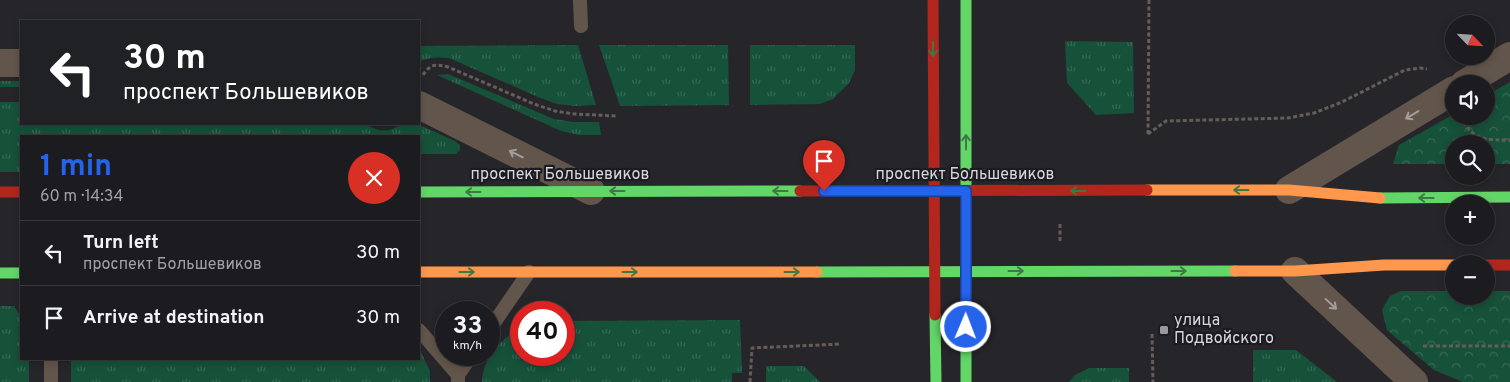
<!DOCTYPE html>
<meta charset="utf-8">
<style>
:root{--surface:#1c1c20;--page:#29292d;--text:#f1f3f6;--muted:#a0a1a5;--line:#3a3a3e;--accent:#2563eb}
body{margin:0;font-family:Overpass,sans-serif;background:var(--page);color:var(--text);height:100vh;display:flex;flex-direction:column;font-size:19px;white-space:nowrap}
*{box-sizing:border-box;margin:0}
p{font-size:16px;color:var(--muted)}
.icon{flex:none;width:28px;height:28px;fill:none;stroke:currentColor;stroke-width:2;stroke-linecap:round;stroke-linejoin:round}
.map{position:relative;flex:1;overflow:hidden}
.side{position:absolute;left:20px;top:135px;width:400px;height:225px;display:flex;flex-direction:column;background:var(--surface);border-radius:0px;box-shadow:0 2px 8px #0003,0 0 0 1px var(--line)}
.side>*{flex:none}
.banner{position:absolute;left:20px;top:20px;width:400px;height:105px;border-radius:0px;box-shadow:0 2px 8px #0003,0 0 0 1px var(--line);background:#202124;color:#fff;overflow:hidden}
.needle{width:32px;rotate:115deg}
.tools{position:absolute;left:1445px;top:15px;display:grid;gap:10px}
.tools a{display:grid;place-items:center;width:50px;height:50px;border-radius:50%;background:var(--surface);box-shadow:0 2px 8px #0003,0 0 0 1px var(--line);font-size:25px}
.speed{position:absolute;left:435px;top:301px;display:flex;gap:10px;font-size:25px;font-weight:700;text-align:center}
.speed>*{display:grid;place-content:center;width:65px;height:65px;border-radius:50%;background:var(--surface);box-shadow:0 2px 8px #0003,0 0 0 1px var(--line);line-height:1}
.speed small{font-size:12px;font-weight:400}
.speed .limit{border:8px solid #d22;background:#fff;color:#111}
.pin{position:absolute;display:grid;place-items:center;width:42px;height:42px;color:#fff;margin:-51px -21px;border-radius:50% 50% 50% 0;rotate:-45deg;box-shadow:0 0 5px #0007}
.pin .icon{rotate:45deg}
.me{position:absolute;width:55px;margin:-28px;rotate:1deg;stroke-linejoin:round;filter:drop-shadow(0 0 4px #0008)}
.turn{display:flex;align-items:center;gap:18px;height:105px;padding:0 20px;font-size:22px}
.turn .icon{width:65px;height:65px;stroke-width:2.5}
.turn b{display:block;font-size:35px;line-height:42px}
.round{display:grid;place-items:center;flex:none;width:52px;height:52px;border-radius:26px;background:var(--page)}
.head{display:flex;align-items:center;justify-content:space-between;height:85px;padding:0 20px}
h1{font-size:30px;font-weight:700;line-height:38px;color:var(--accent)}
ul{padding:0;list-style:none}
li{display:flex;align-items:center;gap:15px;height:65px;padding:0 20px;border-top:1px solid var(--line)}
li div{flex:1}
li b{display:block;font-size:19px}
li em{font-style:normal}
.map>svg:first-child{display:block}
.grass{fill:url(#grass-tufts)}
.park{fill:url(#park-crowns)}
.lines{fill:none;stroke-linecap:round;stroke-linejoin:round}
.path{stroke:#665d58;stroke-width:3;stroke-dasharray:4 2.5;stroke-linecap:butt}
.lane{stroke:#62554b;stroke-width:14}
.street{stroke:#62554b;stroke-width:28}
.fast{stroke:#63d668;stroke-width:11}
.slow{stroke:#ff974d;stroke-width:11}
.jam{stroke:#b3261e;stroke-width:11}
.oneway{stroke:#3f7844}
.oneway2{stroke:#a39d9b}
.route-casing{stroke:#184099;stroke-width:12}
.route{stroke:#2563eb;stroke-width:9}
.poi-dot{fill:#9a9a9e;stroke:#1b1b21;stroke-width:2}
.labels{text-anchor:middle;dominant-baseline:central;stroke-width:4.5;stroke-linejoin:round;paint-order:stroke}
.street-label{font-size:16px;fill:#d8d8dc;stroke:#1b1b21}
.poi-label{font-size:16px;fill:#d8d8dc;stroke:#1b1b21;text-anchor:start}
</style>
<div class="map">
<svg width="1510" height="382" viewBox="0 0 1510 382">
<defs>
<pattern id="grass-tufts" width="24" height="20" patternUnits="userSpaceOnUse" patternTransform="scale(1.25)"><rect width="24" height="20" fill="#165139"/><path d="M3 7l-1-3M5 7V3M7 7l1-3M15 17l-1-3M17 17v-4M19 17l1-3" fill="none" stroke="#376955"/></pattern>
<pattern id="park-crowns" width="20" height="18" patternUnits="userSpaceOnUse" patternTransform="scale(1.25)"><rect width="20" height="18" fill="#165139"/><path d="M2 6a3 3 0 1 1 6 0M12 15a3 3 0 1 1 6 0" fill="none" stroke="#376955"/></pattern>
</defs>
<rect width="100%" height="100%" fill="#26262a"/>
<path class="grass" d="M1065 41 1133 42 1134 113 1096 115 1067 83Z
M578 45 596 105 575 106 557 104 538 97 449 58C437 57 429 57 419 62V46Z
M599 45H728L729 105 620 106Z
M750 45H855V70L849 83 833 99 820 104 750 105Z
M448 74 554 119 573 122H599L601 135H579L561 131 437 75Z
M0 81H21V87H0Z
M0 102H21V124H365C378 131 388 134 401 124H417L455 141 460 145V150L456 154H419V136H21V172H0Z
M0 306H14L21 317V359H29V382H0Z
M740 320 742 373H732V382H482C483 357 501 339 521 327V355H564V321Z
M419 348 430 371V382H71V359H419Z
M1253 350H1296L1337 382H1253Z
M766 366H804L820 382H766Z
M1089 368H1129V382H1069L1075 375Z"/>
<path class="park" d="M1510 82V164H1486V144H1454V164H1393L1399 145 1454 114V116H1486V96Z
M1401 291H1454V296H1486V291H1510V382H1463L1434 370 1387 330 1382 310 1390 296Z"/>
<g class="lines">
<path class="path" d="M423 75C430 64 436 64 448 67L534 104 555 111 574 114 616 116
M1463 122C1475 141 1489 140 1510 140
M1148 134 1166 121 1288 118 1314 113 1342 102 1405 70 1420 68 1427 69
M1148 134 1149 0
M1060 241V224
M1152 334 1153 382
M1423 346H1510
M750 382 752 348 841 344"/>
<path class="lane" d="M580 0 581 26
M419 330 458 375
M489 330 529 272
M51 382V359
M458 382V375L472 355"/>
<path class="street" d="M0 63H21
M1464 84 1510 56
M419 105 591 191
M1289 190 1454 90
M1295 271 1414 382"/>
<path class="fast" d="M966 0V382
M419 192 800 191
M1380 198 1510 197
M817 272 1235 271
M0 273H21
M935 315 936 382"/>
<path class="slow" d="M1147 190H1289L1380 198
M1235 271H1295L1384 265H1454
M419 272H817"/>
<path class="jam" d="M933 0 935 315
M800 191 1147 190
M0 192H21
M1486 265H1510"/>
</g>
<defs><path id="oneway-shaft" d="M-6 0H5M1.5-3L5.5 0L1.5 3" fill="none" stroke-width="1.6" stroke-linecap="round" stroke-linejoin="round" transform="scale(1.25)"/></defs>
<g class="oneway">
<use href="#oneway-shaft" transform="translate(933 49) rotate(90)"/>
<use href="#oneway-shaft" transform="translate(966 142) rotate(-90)"/>
<use href="#oneway-shaft" transform="translate(1241 190) rotate(180)"/>
<use href="#oneway-shaft" transform="translate(617 191) rotate(180)"/>
<use href="#oneway-shaft" transform="translate(780 191) rotate(180)"/>
<use href="#oneway-shaft" transform="translate(1078 191) rotate(180)"/>
<use href="#oneway-shaft" transform="translate(473 192) rotate(180)"/>
<use href="#oneway-shaft" transform="translate(1426 198) rotate(180)"/>
<use href="#oneway-shaft" transform="translate(1016 271)"/>
<use href="#oneway-shaft" transform="translate(1179 271)"/>
<use href="#oneway-shaft" transform="translate(467 272)"/>
<use href="#oneway-shaft" transform="translate(630 272)"/>
<use href="#oneway-shaft" transform="translate(792 272)"/>
</g>
<g class="oneway2">
<use href="#oneway-shaft" transform="translate(1412 115) rotate(149)"/>
<use href="#oneway-shaft" transform="translate(516 154) rotate(-153)"/>
<use href="#oneway-shaft" transform="translate(1331 304) rotate(43)"/>
</g>
<g class="lines">
<defs>
<path id="route" d="M824 191H966V327"/>
</defs>
<use href="#route" class="route-casing"/>
<use href="#route" class="route"/>
</g>
<rect class="poi-dot" x="1159" y="325" width="10" height="10" rx="2.5"/>
<g class="labels">
<g class="street-label">
<text x="560" y="175">проспект Большевиков</text>
<text x="965" y="175">проспект Большевиков</text>
</g>
<g class="poi-label">
<text x="1174" y="321">улица<tspan x="1174" dy="18">Подвойского</tspan></text>
</g>
</g>
</svg>
<div class="tools">
<a><svg class="needle" viewBox="-14 -14 28 28"><path d="M0-13l5 13h-10z" fill="#e53935"/><path d="M0 13l5-13h-10z" fill="#a0a1a5"/></svg></a>
<a><svg class="icon" aria-label="sound" viewBox="0 0 24 24"><path d="M4 9h4l5-4v14l-5-4H4zM17 9q2 3 0 6"/></svg></a>
<a><svg class="icon" aria-label="search" viewBox="0 0 24 24"><circle cx="10" cy="10" r="6"/><path d="M15 15l6 6"/></svg></a>
<a>+</a>
<a>−</a>
</div>
<div class="speed"><div>33<small>km/h</small></div><div class="limit">40</div></div>
<div class="pin" style="left:824px;top:191px;background:#d93025"><svg class="icon" aria-label="arrive" viewBox="0 0 24 24"><path d="M6 21V4h12l-3 4 3 4H6"/></svg></div>
<svg class="me" style="left:966px;top:327px" viewBox="-20 -20 40 40"><circle r="17" fill="#2563eb" stroke="#fff" stroke-width="3"/><path d="M0-11L8 9 0 5-8 9z" fill="#fff"/></svg>
<div class="banner">
<div class="turn"><svg class="icon" aria-label="left" viewBox="0 0 24 24"><path d="M17 20v-9H6M10 6l-5 5 5 5"/></svg><div><b>30 m</b>проспект Большевиков</div></div>
</div>
<section class="side">
<div class="head"><div><h1>1 min</h1><p>60 m · 14:34</p></div><a class="round" style="background:#d93025;color:#fff"><svg class="icon" aria-label="close" viewBox="0 0 24 24"><path d="M6 6l12 12M18 6L6 18"/></svg></a></div>
<ul>
<li><svg class="icon" aria-label="left" viewBox="0 0 24 24"><path d="M17 20v-9H6M10 6l-5 5 5 5"/></svg><div><b>Turn left</b><p>проспект Большевиков</p></div><em>30 m</em></li>
<li><svg class="icon" aria-label="arrive" viewBox="0 0 24 24"><path d="M6 21V4h12l-3 4 3 4H6"/></svg><div><b>Arrive at destination</b></div><em>30 m</em></li>
</ul>
</section>
</div>
